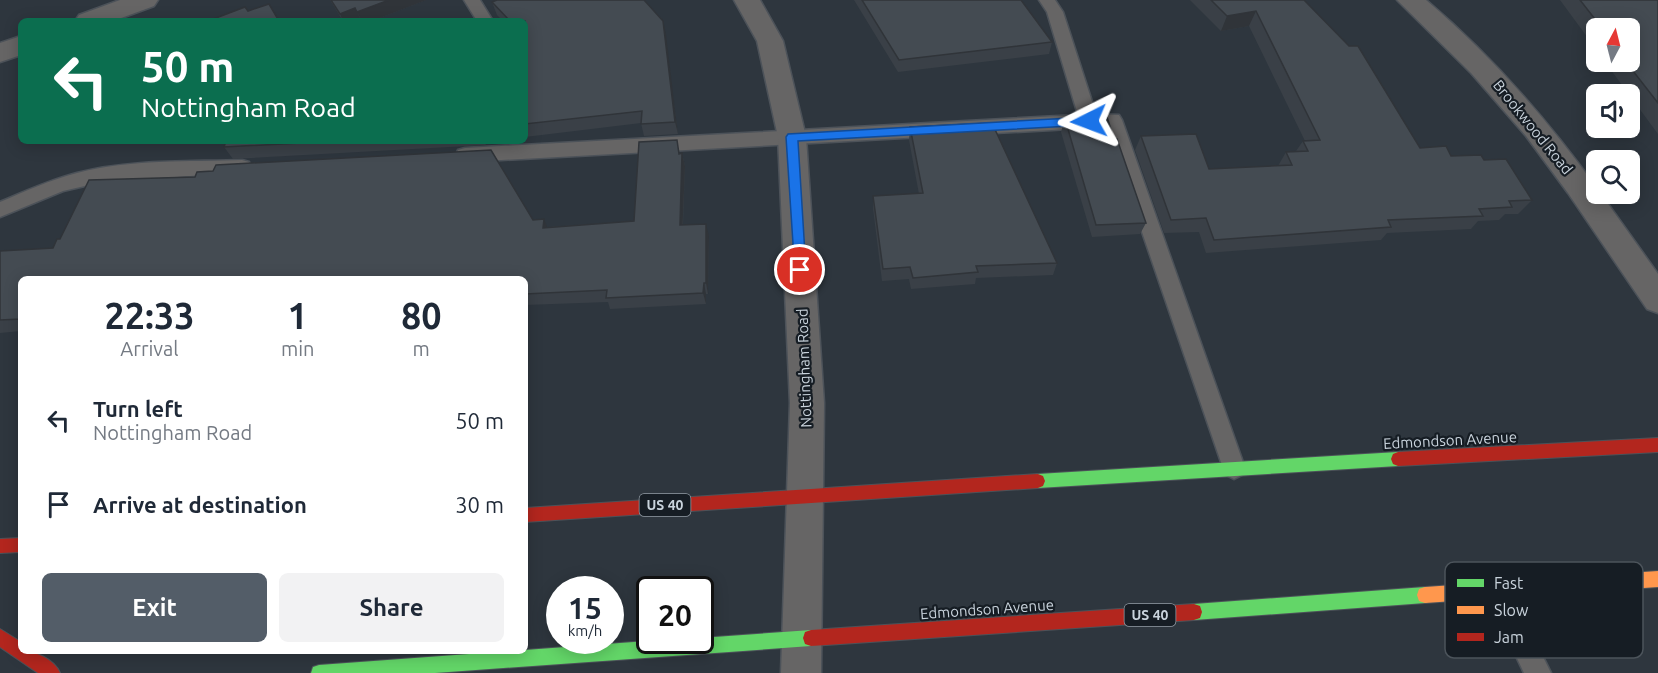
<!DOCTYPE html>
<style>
:root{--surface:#fff;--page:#f2f2f3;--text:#1f2937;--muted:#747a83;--accent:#535d68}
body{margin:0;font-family:Ubuntu,sans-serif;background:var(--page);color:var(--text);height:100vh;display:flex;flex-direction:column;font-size:22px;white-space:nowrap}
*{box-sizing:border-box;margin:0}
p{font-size:20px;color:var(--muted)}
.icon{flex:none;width:33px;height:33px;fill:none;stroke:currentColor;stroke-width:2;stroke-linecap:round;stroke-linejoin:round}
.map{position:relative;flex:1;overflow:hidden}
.drawer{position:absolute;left:18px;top:276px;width:510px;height:378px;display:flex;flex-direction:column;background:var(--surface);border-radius:9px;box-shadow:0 3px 15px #0003}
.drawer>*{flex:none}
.hud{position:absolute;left:18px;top:18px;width:510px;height:126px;border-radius:9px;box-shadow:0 3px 15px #0003;background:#0b6e4f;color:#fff;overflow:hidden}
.needle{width:39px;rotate:7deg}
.controls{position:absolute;left:1586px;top:18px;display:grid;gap:12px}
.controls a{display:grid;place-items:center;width:54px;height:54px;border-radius:9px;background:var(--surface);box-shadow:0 3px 15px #0003;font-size:30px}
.speed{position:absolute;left:546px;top:576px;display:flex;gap:12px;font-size:30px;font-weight:700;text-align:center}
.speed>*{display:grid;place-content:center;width:78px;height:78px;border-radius:50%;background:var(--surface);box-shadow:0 3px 15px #0003;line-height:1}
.speed small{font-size:15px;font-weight:400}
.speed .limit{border:3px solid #111;border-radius:9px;background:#fff;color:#111}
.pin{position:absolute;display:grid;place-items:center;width:51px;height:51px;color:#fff;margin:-26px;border:3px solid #fff;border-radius:50%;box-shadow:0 2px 6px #0007}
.me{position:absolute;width:66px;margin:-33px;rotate:267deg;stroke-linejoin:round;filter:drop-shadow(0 0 4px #0008)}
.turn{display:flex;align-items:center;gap:21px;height:126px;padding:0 24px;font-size:27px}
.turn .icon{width:78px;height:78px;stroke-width:2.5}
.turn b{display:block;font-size:42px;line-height:51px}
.eta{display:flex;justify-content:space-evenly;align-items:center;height:102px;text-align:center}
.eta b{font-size:36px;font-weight:600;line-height:42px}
.button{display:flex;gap:12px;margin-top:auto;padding:12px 24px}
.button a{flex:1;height:69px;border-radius:9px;background:var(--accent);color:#fff;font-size:24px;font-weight:600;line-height:69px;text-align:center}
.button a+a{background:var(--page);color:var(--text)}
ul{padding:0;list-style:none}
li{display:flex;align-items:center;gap:18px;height:84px;padding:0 24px}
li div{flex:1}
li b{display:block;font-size:22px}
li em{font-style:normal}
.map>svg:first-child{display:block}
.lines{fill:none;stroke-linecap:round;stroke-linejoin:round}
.lane-casing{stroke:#4c5259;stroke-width:3}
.street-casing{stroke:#4c5259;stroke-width:3}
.fast-casing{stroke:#4c5259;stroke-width:2}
.slow-casing{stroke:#4c5259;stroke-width:2}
.jam-casing{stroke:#4c5259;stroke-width:2}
.lane{fill:#666565;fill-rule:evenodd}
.street{fill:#666565;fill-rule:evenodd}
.fast{fill:#63d668;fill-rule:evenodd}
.slow{fill:#ff974d;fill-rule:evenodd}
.jam{fill:#b3261e;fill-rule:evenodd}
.wall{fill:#3a4047}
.shaded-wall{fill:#303439}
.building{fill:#444b52;stroke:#303439;stroke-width:1.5}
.route{fill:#1a73e8;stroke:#114b97;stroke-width:1.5}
.labels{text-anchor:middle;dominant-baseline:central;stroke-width:4.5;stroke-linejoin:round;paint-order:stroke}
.shield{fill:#161d24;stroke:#939ca5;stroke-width:1.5}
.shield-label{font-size:14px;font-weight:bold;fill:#c9d3dc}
.street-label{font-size:15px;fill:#c9d3dc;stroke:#161d24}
.key{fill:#161d24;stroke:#4c545b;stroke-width:1.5}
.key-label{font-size:16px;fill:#c9d3dc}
</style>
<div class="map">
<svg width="1658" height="673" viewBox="0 0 1658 673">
<rect width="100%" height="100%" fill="#2e363e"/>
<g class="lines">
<defs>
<path id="lane" d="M464 0H480L493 21H477Z
M1039 0H1055L1063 12 1096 114 1119 115 1122 120 1245 468 1242 475 1234 479 1226 475 1223 468 1106 127 465 162 458 160 456 155 458 150 465 148 1078 115 1047 12Z
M242 160 249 162 251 167 249 172 102 182 63 191 0 217V202C26 191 50 180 77 173 130 159 188 162 242 160Z
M1497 579 1506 582 1551 673H1524L1485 591 1488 582Z"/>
<path id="street" d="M120 0H158L154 6 113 21H75L79 15Z
M734 0H760L783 41 806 137 824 403 821 673H781L790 403 778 137 757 41Z
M1397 0H1426C1491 55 1546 118 1596 187V194H1601L1658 274V313L1647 309 1568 193 1526 136 1471 73Z
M21 36V55L0 62V43Z"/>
<path id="fast" d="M1398 452 1403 454 1405 459 1403 464 1398 466 1038 488 1033 486 1031 481 1033 476 1038 474Z
M1425 587 1431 589 1433 595 1431 601 1425 603 1194 620 1188 618 1186 612 1188 606 1194 604Z
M811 630 817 632 819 638 817 644 811 646 435 673H311L313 667 319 665 661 640H700V638Z"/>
<path id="slow" d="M1658 571V587L1425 603 1419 601 1417 595 1419 589 1425 587Z"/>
<path id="jam" d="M1658 438V452L1398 466 1393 464 1391 459 1393 454 1398 452Z
M1038 474 1043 476 1045 481 1043 486 1038 488 525 522V508Z
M21 538V552L0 553V539Z
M1194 604 1200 606 1202 612 1200 618 1194 620 811 646 805 644 803 638 805 632 811 630Z
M0 629 21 642V651C35 651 54 659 60 673H38L0 647Z"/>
</defs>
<use href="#lane" class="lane-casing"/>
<use href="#street" class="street-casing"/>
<use href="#fast" class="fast-casing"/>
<use href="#slow" class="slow-casing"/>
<use href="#jam" class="jam-casing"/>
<use href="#lane" class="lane"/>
<use href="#street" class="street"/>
<use href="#fast" class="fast"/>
<use href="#slow" class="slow"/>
<use href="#jam" class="jam"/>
</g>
<path class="wall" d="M330 0H426L372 21H343Z
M854 0H1021L1052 42 1049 54 898 72Z
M1190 0H1304L1420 148 1451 156 1484 160 1532 200 1518 214H1505L1499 220 1478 221 1471 229 1387 233 1381 240 1206 253 1199 232 1164 233 1135 150 1141 136 1209 169 1278 166 1286 152 1296 151 1303 141H1305L1249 26 1221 31Z
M1560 0H1658V134L1605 62H1629V28H1596V49Z
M492 2 663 21 678 134 644 136 641 123 525 137V21H503L497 15Z
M1065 119 1114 139 1146 223 1140 234 1092 237 1061 132Z
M910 127 1057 263 1053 275 976 278 975 284 911 289 909 279 882 281 873 208V196L919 194 909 140Z
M226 141H484L486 145 233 159 224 147Z
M680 153H682L685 166 683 225 709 236 708 294H706V304L610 309 608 302 525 305V279H21V331L0 333V251L533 220 548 227 634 221Z"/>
<path class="shaded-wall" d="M389 0H426L372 21H362L357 12Z
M355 8 361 20 343 21 340 14Z
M1256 11 1249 26 1221 31 1227 16Z
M663 21 666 34 678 134 675 122Z
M682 153 685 166 682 237 680 225Z
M544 219 549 231 543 228Z
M706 224 709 236 708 294 706 283Z
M704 283 706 294V304L703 293Z"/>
<path class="building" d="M331 0H389L357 12 355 8 340 14Z
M497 0H644L663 21 675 122 641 124 642 111 525 124V21H510L492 2Z
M862 0H1021L1052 42 899 60Z
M1211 0H1304L1349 46H1358L1420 148 1446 146 1451 156 1481 155 1484 160 1506 159 1532 200 1509 201 1512 207 1479 209 1483 216 1388 220 1391 227 1214 240 1206 218 1171 220 1141 136 1196 134 1209 169 1292 165 1286 152 1308 151 1303 141 1320 140 1256 11 1227 16Z
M1580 0H1658V103L1626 62H1629V28H1602Z
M269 4 279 21H208L245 7 248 11Z
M1107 117 1114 139H1117L1146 223 1096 225 1065 119Z
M992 123 1057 263 976 266 978 272 913 278 910 267 883 269 873 196 923 193 910 127Z
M677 140 679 154 682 153 680 225 706 224V283H704L703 293 606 298 607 290 525 294V279H21V319L0 320V251L53 248 57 239H60L89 180 195 177 197 172 213 171 216 165 491 150 533 220 544 219 543 228 634 221 639 142Z
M226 141H305V142L307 141H338L224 147Z"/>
<path class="route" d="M1089 117 1094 121 1089 125 798 141 806 270 804 274H795L786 137 788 134Z"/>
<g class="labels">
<g class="shield">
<rect x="639.5" y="494" width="51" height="22" rx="4.5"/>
<rect x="1124.5" y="604" width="51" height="22" rx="4.5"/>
</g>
<g class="shield-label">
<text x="665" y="505">US 40</text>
<text x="1150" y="615">US 40</text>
</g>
<g class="street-label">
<text transform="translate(1533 127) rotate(51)">Brookwood Road</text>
<text transform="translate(804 368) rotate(-92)">Nottingham Road</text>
<text transform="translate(1450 440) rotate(-3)">Edmondson Avenue</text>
<text transform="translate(987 609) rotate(-4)">Edmondson Avenue</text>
</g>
</g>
<rect x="1445" y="562" width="198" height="96" rx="9" class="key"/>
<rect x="1457" y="579" width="27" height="8" fill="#63d668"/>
<rect x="1457" y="606" width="27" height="8" fill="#ff974d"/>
<rect x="1457" y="633" width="27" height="8" fill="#b3261e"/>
<g class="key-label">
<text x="1494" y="589">Fast</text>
<text x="1494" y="616">Slow</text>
<text x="1494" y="643">Jam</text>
</g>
</svg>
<div class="controls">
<a><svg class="needle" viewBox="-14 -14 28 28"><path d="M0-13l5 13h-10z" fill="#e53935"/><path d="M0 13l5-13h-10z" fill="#747a83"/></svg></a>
<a><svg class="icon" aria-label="sound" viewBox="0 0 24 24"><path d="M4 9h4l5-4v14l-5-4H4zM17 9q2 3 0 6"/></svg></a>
<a><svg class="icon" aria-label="search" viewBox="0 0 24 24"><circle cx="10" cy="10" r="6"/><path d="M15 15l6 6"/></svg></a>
</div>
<div class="speed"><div>15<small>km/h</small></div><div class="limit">20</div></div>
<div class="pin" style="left:800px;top:270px;background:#d93025"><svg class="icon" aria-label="arrive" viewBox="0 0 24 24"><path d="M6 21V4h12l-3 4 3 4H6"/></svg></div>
<svg class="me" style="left:1089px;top:121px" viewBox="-20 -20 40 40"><path d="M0-17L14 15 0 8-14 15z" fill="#1a73e8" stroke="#fff" stroke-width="4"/></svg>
<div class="hud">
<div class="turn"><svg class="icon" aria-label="left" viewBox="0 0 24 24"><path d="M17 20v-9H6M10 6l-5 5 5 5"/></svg><div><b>50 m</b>Nottingham Road</div></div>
</div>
<section class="drawer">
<div class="eta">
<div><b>22:33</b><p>Arrival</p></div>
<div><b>1</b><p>min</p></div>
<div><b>80</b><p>m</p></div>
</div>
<ul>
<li><svg class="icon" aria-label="left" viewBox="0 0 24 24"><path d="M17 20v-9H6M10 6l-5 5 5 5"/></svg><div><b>Turn left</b><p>Nottingham Road</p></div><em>50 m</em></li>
<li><svg class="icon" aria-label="arrive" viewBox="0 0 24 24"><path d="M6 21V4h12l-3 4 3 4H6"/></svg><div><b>Arrive at destination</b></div><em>30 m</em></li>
</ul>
<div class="button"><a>Exit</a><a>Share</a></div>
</section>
</div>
